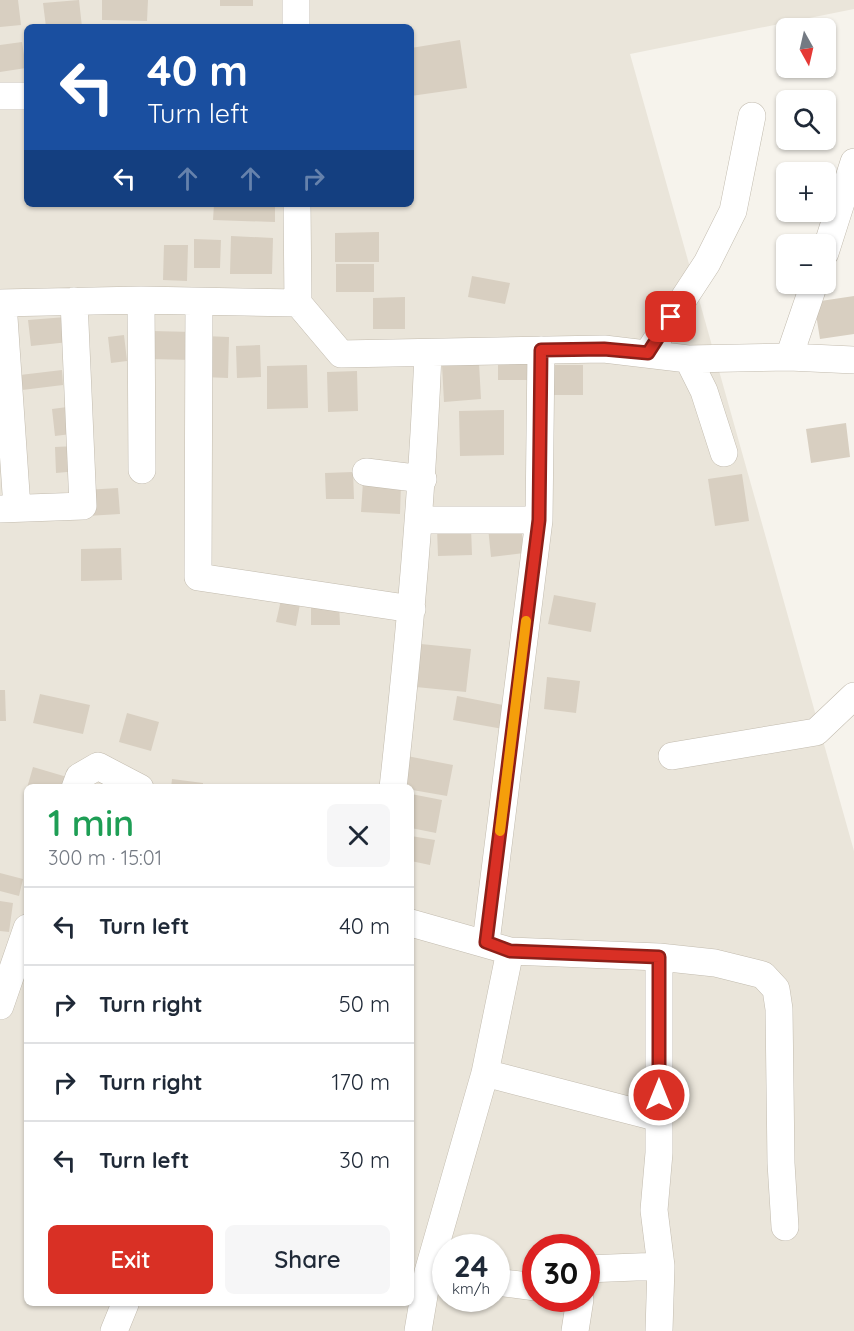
<!DOCTYPE html>
<meta charset="utf-8">
<style>
:root{--surface:#fff;--page:#f6f6f7;--text:#1f2937;--muted:#747a83;--line:#e0e1e3;--accent:#d93025}
body{margin:0;font-family:Quicksand,sans-serif;background:var(--page);color:var(--text);height:100vh;display:flex;flex-direction:column;font-size:22px;white-space:nowrap}
*{box-sizing:border-box;margin:0}
p{font-size:20px;color:var(--muted)}
.icon{flex:none;width:33px;height:33px;fill:none;stroke:currentColor;stroke-width:2;stroke-linecap:round;stroke-linejoin:round}
.map{position:relative;flex:1;overflow:hidden}
.drawer{position:absolute;left:24px;top:784px;width:390px;height:522px;display:flex;flex-direction:column;background:var(--surface);border-radius:9px;box-shadow:0 2px 4px #0004}
.drawer>*{flex:none}
.guide{position:absolute;left:24px;top:24px;width:390px;height:183px;border-radius:9px;box-shadow:0 2px 4px #0004;background:#1a4fa0;color:#fff;overflow:hidden}
.needle{width:39px;rotate:172deg}
.fabs{position:absolute;left:776px;top:18px;display:grid;gap:12px}
.fabs a{display:grid;place-items:center;width:60px;height:60px;border-radius:9px;background:var(--surface);box-shadow:0 2px 4px #0004;font-size:30px}
.speed{position:absolute;left:432px;top:1234px;display:flex;gap:12px;font-size:30px;font-weight:700;text-align:center}
.speed>*{display:grid;place-content:center;width:78px;height:78px;border-radius:50%;background:var(--surface);box-shadow:0 2px 4px #0004;line-height:1}
.speed small{font-size:15px;font-weight:400}
.speed .limit{border:9px solid #d22;background:#fff;color:#111}
.pin{position:absolute;display:grid;place-items:center;width:51px;height:51px;color:#fff;margin:-26px;border-radius:12px;box-shadow:0 3px 9px #0006}
.me{position:absolute;width:66px;margin:-33px;rotate:0deg;stroke-linejoin:round;filter:drop-shadow(0 0 4px #0008)}
.turn{display:flex;align-items:center;gap:21px;height:126px;padding:0 24px;font-size:27px}
.turn .icon{width:78px;height:78px;stroke-width:2.5}
.turn b{display:block;font-size:42px;line-height:51px}
.lanes{display:flex;align-items:center;height:57px;padding:0 24px;background:#0003;justify-content:center;gap:30px;direction:ltr}
.lanes .off{opacity:.35}
.round{display:grid;place-items:center;flex:none;width:63px;height:63px;border-radius:9px;background:var(--page)}
.head{display:flex;align-items:center;justify-content:space-between;height:102px;padding:0 24px}
h1{font-size:36px;font-weight:600;line-height:45px;color:#1e9e55}
.button{display:flex;gap:12px;margin-top:auto;padding:12px 24px}
.button a{flex:1;height:69px;border-radius:9px;background:var(--accent);color:#fff;font-size:24px;font-weight:600;line-height:69px;text-align:center}
.button a+a{background:var(--page);color:var(--text)}
ul{padding:0;list-style:none}
li{display:flex;align-items:center;gap:18px;height:78px;padding:0 24px;border-top:2px solid var(--line)}
li div{flex:1}
li b{display:block;font-size:22px}
li em{font-style:normal}
.map>svg:first-child{display:block}
.residential{fill:#eae5da;fill-rule:evenodd}
.building{fill:#d8cfc1}
.lines{fill:none;stroke-linecap:round;stroke-linejoin:round}
.minor-casing{stroke:#c2bbae;stroke-width:28}
.minor{stroke:#fff;stroke-width:27}
.route-casing{stroke:#8d1f18;stroke-width:15}
.route{stroke:#d93025;stroke-width:10}
.slow{stroke:#f59e0b;stroke-width:10}
</style>
<div class="map">
<svg width="854" height="1331" viewBox="0 0 854 1331">
<rect width="100%" height="100%" fill="#f6f3ec"/>
<path class="residential" d="M0 0H854V9L630 54 854 851V1331H0ZM27 27H411V204H27ZM27 788H411V1304H27ZM446 1248H496V1299H446ZM536 1248H586V1299H536Z"/>
<path class="building" d="M0 0H18L21 25 0 27Z
M79 0 82 27H46L43 3Z
M102 0H148L147 21 102 20Z
M220 0H253V6H220Z
M213 24 251 25V27H212Z
M460 40 467 88 411 96V48Z
M22 42 26 68 0 72V45Z
M214 204H275V222L213 220Z
M379 232V262H335V233Z
M231 236 273 238 272 274H230Z
M194 239 221 240 220 268H194Z
M164 245H188L187 281 163 280Z
M336 264H374V292H336Z
M472 276 510 283 505 304 468 297Z
M854 296V334L820 339 814 302Z
M405 297V329H373V298Z
M66 317 69 342 31 346 28 320Z
M151 331 194 332 193 360 150 359Z
M124 335 127 361 111 363 108 337Z
M204 336 229 337 228 378 203 377Z
M260 345 261 377 237 378 236 346Z
M479 363 481 399 444 402 442 365Z
M533 363V380H498V364Z
M307 365 308 408 267 409V366Z
M551 365H583V395H552Z
M62 370 63 385 22 390 20 375Z
M357 371 358 411 328 412 327 372Z
M75 406 79 433 55 436 52 409Z
M504 410V455L460 456 459 411Z
M846 423 850 457 811 463 806 429Z
M76 446 78 471 56 473 55 447Z
M353 472 354 499H326L325 473Z
M742 474 749 521 715 526 708 479Z
M363 482 401 484 400 514 361 512Z
M118 488 120 514 87 516 85 490Z
M521 525 524 553 491 557 488 527Z
M471 527 472 555 438 556 437 528Z
M121 548 122 580 81 581V549Z
M554 595 596 603 591 632 548 624Z
M281 600 300 604 296 626 276 622Z
M339 601 340 625H311V602Z
M421 644 471 649 466 692 416 687Z
M547 677 580 681 576 713 544 709Z
M0 690H5L6 721H0Z
M40 694 90 705 83 734 33 723Z
M457 696 508 706 503 729 453 720Z
M127 713 159 722 151 751 119 742Z
M407 756 453 765 447 796 401 788Z
M33 767 67 777 64 788H27Z
M172 779 203 783V788H171Z
M411 794 442 800 436 833 411 828Z
M411 836 435 840 430 865 411 861Z
M0 873 23 879 19 896 0 891Z
M0 901 13 903 9 932 0 931Z"/>
<g class="lines">
<defs>
<path id="minor" d="M296 0V27
M0 96H27
M825 253 854 162
M141 300 142 470
M199 302 198 577 412 609
M0 303 141 300 298 303 297 204
M3 303 17 508
M298 303 341 354 604 349 688 359 789 357 854 360
M648 353 707 263 733 211 752 116
M789 357 814 284
M688 359 704 391 724 453
M366 472 423 479
M0 509 83 506 74 301
M419 520H539
M672 756 816 732 854 696
M75 788 79 777 98 766 140 788
M393 788C409 643 422 499 428 354
M411 923 510 951 485 1073 428 1272 418 1331
M486 942 539 520 541 350
M510 951 659 957 715 963 763 975 776 989 779 1009 781 1163 785 1227
M0 1006 27 928
M485 1073 659 1118
M586 1269 661 1266 654 1210 659 1153V957
M496 1282 536 1287
M114 1331 125 1304
M575 1331 580 1299
M659 1331 661 1266"/>
</defs>
<use href="#minor" class="minor-casing"/>
<use href="#minor" class="minor"/>
</g>
<g class="lines">
<defs>
<path id="route" d="M659 1095V957L510 951 486 942 539 520 541 350 604 349 648 353 671 317"/>
</defs>
<use href="#route" class="route-casing"/>
<use href="#route" class="route"/>
<path class="slow" d="M500 831 526 621"/>
</g>
</svg>
<div class="fabs">
<a><svg class="needle" viewBox="-14 -14 28 28"><path d="M0-13l5 13h-10z" fill="#e53935"/><path d="M0 13l5-13h-10z" fill="#747a83"/></svg></a>
<a><svg class="icon" aria-label="search" viewBox="0 0 24 24"><circle cx="10" cy="10" r="6"/><path d="M15 15l6 6"/></svg></a>
<a>+</a>
<a>−</a>
</div>
<div class="speed"><div>24<small>km/h</small></div><div class="limit">30</div></div>
<div class="pin" style="left:671px;top:317px;background:#d93025"><svg class="icon" aria-label="arrive" viewBox="0 0 24 24"><path d="M6 21V4h12l-3 4 3 4H6"/></svg></div>
<svg class="me" style="left:659px;top:1095px" viewBox="-20 -20 40 40"><circle r="17" fill="#d93025" stroke="#fff" stroke-width="3"/><path d="M0-11L8 9 0 5-8 9z" fill="#fff"/></svg>
<div class="guide">
<div class="turn"><svg class="icon" aria-label="left" viewBox="0 0 24 24"><path d="M17 20v-9H6M10 6l-5 5 5 5"/></svg><div><b>40 m</b>Turn left</div></div>
<div class="lanes"><svg class="icon" aria-label="left" viewBox="0 0 24 24"><path d="M17 20v-9H6M10 6l-5 5 5 5"/></svg><svg class="icon off" aria-label="ahead" viewBox="0 0 24 24"><path d="M12 20V5M6 11l6-6 6 6"/></svg><svg class="icon off" aria-label="ahead" viewBox="0 0 24 24"><path d="M12 20V5M6 11l6-6 6 6"/></svg><svg class="icon off" aria-label="right" viewBox="0 0 24 24"><path d="M7 20v-9h11M14 6l5 5-5 5"/></svg></div>
</div>
<section class="drawer">
<div class="head"><div><h1>1 min</h1><p>300 m · 15:01</p></div><a class="round"><svg class="icon" aria-label="close" viewBox="0 0 24 24"><path d="M6 6l12 12M18 6L6 18"/></svg></a></div>
<ul>
<li><svg class="icon" aria-label="left" viewBox="0 0 24 24"><path d="M17 20v-9H6M10 6l-5 5 5 5"/></svg><div><b>Turn left</b></div><em>40 m</em></li>
<li><svg class="icon" aria-label="right" viewBox="0 0 24 24"><path d="M7 20v-9h11M14 6l5 5-5 5"/></svg><div><b>Turn right</b></div><em>50 m</em></li>
<li><svg class="icon" aria-label="right" viewBox="0 0 24 24"><path d="M7 20v-9h11M14 6l5 5-5 5"/></svg><div><b>Turn right</b></div><em>170 m</em></li>
<li><svg class="icon" aria-label="left" viewBox="0 0 24 24"><path d="M17 20v-9H6M10 6l-5 5 5 5"/></svg><div><b>Turn left</b></div><em>30 m</em></li>
</ul>
<div class="button"><a>Exit</a><a>Share</a></div>
</section>
</div>
